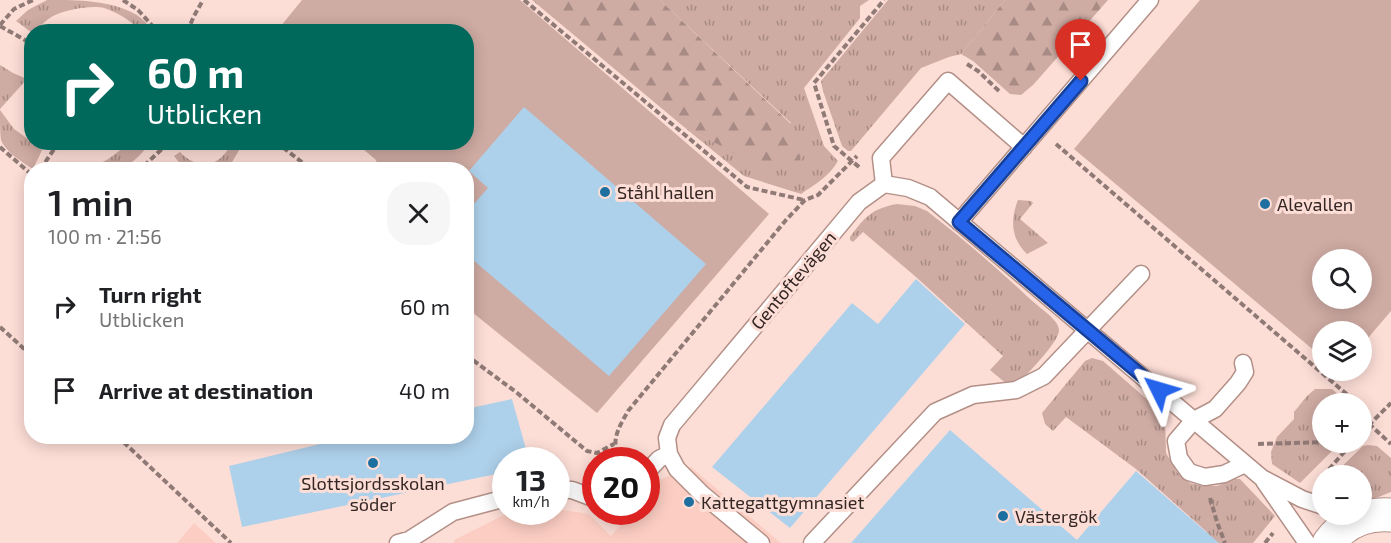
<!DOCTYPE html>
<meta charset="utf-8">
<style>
:root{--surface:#fff;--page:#f6f6f6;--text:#202124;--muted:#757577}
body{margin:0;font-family:"Exo 2",sans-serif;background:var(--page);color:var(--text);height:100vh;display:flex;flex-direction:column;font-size:22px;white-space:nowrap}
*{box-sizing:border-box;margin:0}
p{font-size:20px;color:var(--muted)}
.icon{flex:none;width:33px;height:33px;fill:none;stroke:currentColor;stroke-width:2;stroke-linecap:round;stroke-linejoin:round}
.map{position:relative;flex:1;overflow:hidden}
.side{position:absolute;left:24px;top:162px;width:450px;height:282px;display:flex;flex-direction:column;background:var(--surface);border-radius:24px;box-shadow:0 3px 15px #0003}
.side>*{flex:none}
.banner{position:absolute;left:24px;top:24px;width:450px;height:126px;border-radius:24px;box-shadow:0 3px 15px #0003;background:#00695c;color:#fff;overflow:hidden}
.controls{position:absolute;left:1312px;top:249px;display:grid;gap:12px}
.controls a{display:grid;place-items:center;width:60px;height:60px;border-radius:50%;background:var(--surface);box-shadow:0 3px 15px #0003;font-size:30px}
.speed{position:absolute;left:492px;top:447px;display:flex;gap:12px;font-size:30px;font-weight:700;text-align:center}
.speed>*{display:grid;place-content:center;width:78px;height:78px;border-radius:50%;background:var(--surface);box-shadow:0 3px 15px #0003;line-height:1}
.speed small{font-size:15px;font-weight:400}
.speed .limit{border:9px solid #d22;background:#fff;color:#111}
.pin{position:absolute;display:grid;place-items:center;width:51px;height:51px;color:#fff;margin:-62px -26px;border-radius:50% 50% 50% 0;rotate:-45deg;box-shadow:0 0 6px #0007}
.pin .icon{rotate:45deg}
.me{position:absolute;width:66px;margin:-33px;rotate:310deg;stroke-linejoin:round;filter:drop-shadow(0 0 4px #0008)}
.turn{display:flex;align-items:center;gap:21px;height:126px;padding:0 24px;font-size:27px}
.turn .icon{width:78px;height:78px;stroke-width:2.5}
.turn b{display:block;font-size:42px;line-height:51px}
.round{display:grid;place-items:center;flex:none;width:63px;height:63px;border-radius:24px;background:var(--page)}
.head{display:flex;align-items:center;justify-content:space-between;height:102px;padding:0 24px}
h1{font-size:36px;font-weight:600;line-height:45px}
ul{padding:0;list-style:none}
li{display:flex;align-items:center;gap:18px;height:84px;padding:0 24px}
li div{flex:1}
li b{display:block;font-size:22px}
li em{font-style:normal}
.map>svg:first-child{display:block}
.built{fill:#fccec3}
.grass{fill:url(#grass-tufts)}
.forest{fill:url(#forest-firs)}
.green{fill:#ceaba3;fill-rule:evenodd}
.building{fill:#aed1eb}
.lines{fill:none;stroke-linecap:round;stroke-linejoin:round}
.lane-casing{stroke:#b39087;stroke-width:19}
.secondary-casing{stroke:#b39087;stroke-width:35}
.path{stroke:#907a76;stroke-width:4;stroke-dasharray:6 3;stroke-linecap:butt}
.lane{stroke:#fff;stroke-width:16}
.secondary{stroke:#fff;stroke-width:33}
.route-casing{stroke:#184099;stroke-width:15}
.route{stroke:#2563eb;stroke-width:10}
.poi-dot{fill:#1d6fa0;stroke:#fdded7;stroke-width:2}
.labels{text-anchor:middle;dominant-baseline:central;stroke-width:6;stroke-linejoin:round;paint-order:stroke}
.poi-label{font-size:18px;fill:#342623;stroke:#fdded7;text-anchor:start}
.street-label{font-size:18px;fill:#342623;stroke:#fdded7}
</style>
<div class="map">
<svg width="1391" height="543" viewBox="0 0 1391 543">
<defs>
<pattern id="grass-tufts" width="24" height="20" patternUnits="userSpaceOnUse" patternTransform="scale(1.5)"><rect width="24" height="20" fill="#ceaba3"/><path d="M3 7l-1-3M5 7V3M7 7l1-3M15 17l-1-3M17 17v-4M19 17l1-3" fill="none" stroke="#a88b84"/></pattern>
<pattern id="forest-firs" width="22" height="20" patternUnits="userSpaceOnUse" patternTransform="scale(1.5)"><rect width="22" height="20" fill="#ceaba3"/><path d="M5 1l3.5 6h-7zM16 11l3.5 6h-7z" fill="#a88b84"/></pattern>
</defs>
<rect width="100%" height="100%" fill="#fdded7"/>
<path class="built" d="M691 467 781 543H454V540L510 512H556L557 509 589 514 611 536 632 512H646L647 495 659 480Z
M194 523 216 543H177Z"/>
<path class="grass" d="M47 0C80 0 110 0 137 15 142 19 147 23 150 29L145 31H140C132 21 117 12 104 8 91 5 65 10 53 16 46 20 40 26 35 31L31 32 16 21 28 10Z
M660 0H869L860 6V18L804 88 824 146 838 161C829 177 815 184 801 194L744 176 684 127 760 165 791 123Z
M888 0H1005L961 54 949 57 921 68 851 151H848L842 146 823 91 821 81Z
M0 65 13 73 27 79 0 109Z
M0 110 14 129 31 141 32 142 34 143 43 148 33 169C23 163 5 151 1 140 0 132 0 119 0 110Z
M129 142 151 143 138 157 124 169H73C100 166 109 161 129 142Z
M232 143H236L242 145 231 164 225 169H189L181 165 174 156 180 152C200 172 219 167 232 143Z
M1018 200 1031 201 1033 203 1020 219 1048 243 1027 254C1011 239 1010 220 1018 200Z
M897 204 915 206 927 211C962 238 996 267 1029 298 1036 305 1046 311 1053 319 1056 322 1059 326 1059 331 1058 343 1026 375 1017 385H1008L990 370 1003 356 916 277 863 232 853 242 850 240V237C865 217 871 209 897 204Z
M1092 358 1103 361 1165 415 1166 453 1177 472 1190 483 1204 486H1217L1235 479H1240L1275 516 1253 543H1198L1207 532 1136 469 1066 417 1053 431 1045 424 1042 413 1085 361Z
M1315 389H1332L1348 403 1323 404V442L1340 443 1300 483 1272 464 1271 452 1277 437 1294 419V412L1307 396Z
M1368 445 1377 446 1391 458V492L1371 500 1362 501V476H1332L1363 446Z"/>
<path class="forest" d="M532 0H660L791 124 800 160 760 166 684 127Z
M1005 0H1108L1033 85 1021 95 1010 94 973 61 961 54Z"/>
<path class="green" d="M302 0H520L769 214 597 413 467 308 466 170 378 169 376 160 356 143 466 142V32H276Z
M1200 0H1391V311L1362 345V332H1323V358L1074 149ZM1323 260H1362V298H1323Z"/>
<path class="building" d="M524 107 706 264 609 376 466 254V213L488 188 469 171Z
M916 279 965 324 790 528 712 467 852 303 878 324Z
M512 399 529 460H506V472L242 527 229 466 353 436H466V409Z
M950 430 1077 540 1136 471 1219 543H851Z"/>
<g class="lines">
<defs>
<path id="lane" d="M884 184 881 158 948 81 1024 147
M959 222 1150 0
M1243 363 1245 372 1238 383 1215 409 1194 420 1176 441 1179 458 1189 472 1205 477 1224 474 1245 464
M646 473 659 459 669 454
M1264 481 1307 543
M556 490H572L596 499
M398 543 409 540 453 512 506 498
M761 543 702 494 677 469 669 454 667 438 672 425 688 406 859 202 884 184 908 188 930 197 1262 478 1302 499 1323 506
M812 543 935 412 973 395 1016 390 1044 376 1141 274"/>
<path id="secondary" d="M1329 543C1344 522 1366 513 1391 515"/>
</defs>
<use href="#lane" class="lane-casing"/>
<use href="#secondary" class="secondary-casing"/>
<path class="path" d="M123 0 138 10 158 32
M524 0 747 187 804 200
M0 25 14 9 33 0
M0 26 32 44
M187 32 194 16 203 0
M967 64 978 71 1000 92
M276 142 312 170
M1056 144 1358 404
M0 147 32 175
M859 167 834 146 814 83 884 0
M41 170 44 164 59 142
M136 170 146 164 166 145 167 142
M0 327 32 356
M466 355 516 392 587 451 597 453 614 444
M1362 407 1369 424 1391 444
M1362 432 1391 403
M117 436 231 543
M1258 444 1327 442
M624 460C607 446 619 427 628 411L786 220 805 200 818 195 857 156
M1323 476 1353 442
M1210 498 1217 522 1225 543
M1265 543 1273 533"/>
<use href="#lane" class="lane"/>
<use href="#secondary" class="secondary"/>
</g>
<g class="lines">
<defs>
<path id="route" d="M1081 81 959 222 1159 390"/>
</defs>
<use href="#route" class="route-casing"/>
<use href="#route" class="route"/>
</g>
<g class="poi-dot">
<circle cx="605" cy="192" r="6"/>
<circle cx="1265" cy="204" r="6"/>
<circle cx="373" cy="463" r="6"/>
<circle cx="689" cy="502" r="6"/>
<circle cx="1003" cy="516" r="6"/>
</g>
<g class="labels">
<g class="poi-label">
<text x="617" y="192">Ståhl hallen</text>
<text x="1277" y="204">Alevallen</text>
<text x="373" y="483" text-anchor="middle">Slottsjordsskolan<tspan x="373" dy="21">söder</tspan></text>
<text x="701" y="502">Kattegattgymnasiet</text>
<text x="1015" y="516">Västergök</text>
</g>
<g class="street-label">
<text transform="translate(793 280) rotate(-50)">Gentoftevägen</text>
</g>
</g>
</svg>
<div class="controls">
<a><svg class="icon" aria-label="search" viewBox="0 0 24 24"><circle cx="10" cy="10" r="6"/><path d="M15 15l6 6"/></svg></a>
<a><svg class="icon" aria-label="layers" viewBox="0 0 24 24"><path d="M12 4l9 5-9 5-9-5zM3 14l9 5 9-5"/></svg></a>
<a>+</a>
<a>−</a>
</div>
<div class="speed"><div>13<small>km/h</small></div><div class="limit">20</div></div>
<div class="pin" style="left:1081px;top:81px;background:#d93025"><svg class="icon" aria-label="arrive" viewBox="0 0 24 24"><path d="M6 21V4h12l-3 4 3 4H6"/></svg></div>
<svg class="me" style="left:1159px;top:390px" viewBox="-20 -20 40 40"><path d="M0-17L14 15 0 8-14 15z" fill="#2563eb" stroke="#fff" stroke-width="4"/></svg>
<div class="banner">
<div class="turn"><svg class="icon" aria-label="right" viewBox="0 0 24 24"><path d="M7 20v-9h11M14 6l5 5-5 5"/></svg><div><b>60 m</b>Utblicken</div></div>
</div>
<section class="side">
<div class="head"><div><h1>1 min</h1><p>100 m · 21:56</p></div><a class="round"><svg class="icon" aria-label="close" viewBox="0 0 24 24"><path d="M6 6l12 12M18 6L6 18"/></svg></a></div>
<ul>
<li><svg class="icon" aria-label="right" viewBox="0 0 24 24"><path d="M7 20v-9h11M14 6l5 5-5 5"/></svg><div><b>Turn right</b><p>Utblicken</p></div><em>60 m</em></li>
<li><svg class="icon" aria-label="arrive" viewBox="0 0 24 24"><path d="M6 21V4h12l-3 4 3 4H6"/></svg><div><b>Arrive at destination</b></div><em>40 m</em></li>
</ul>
</section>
</div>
